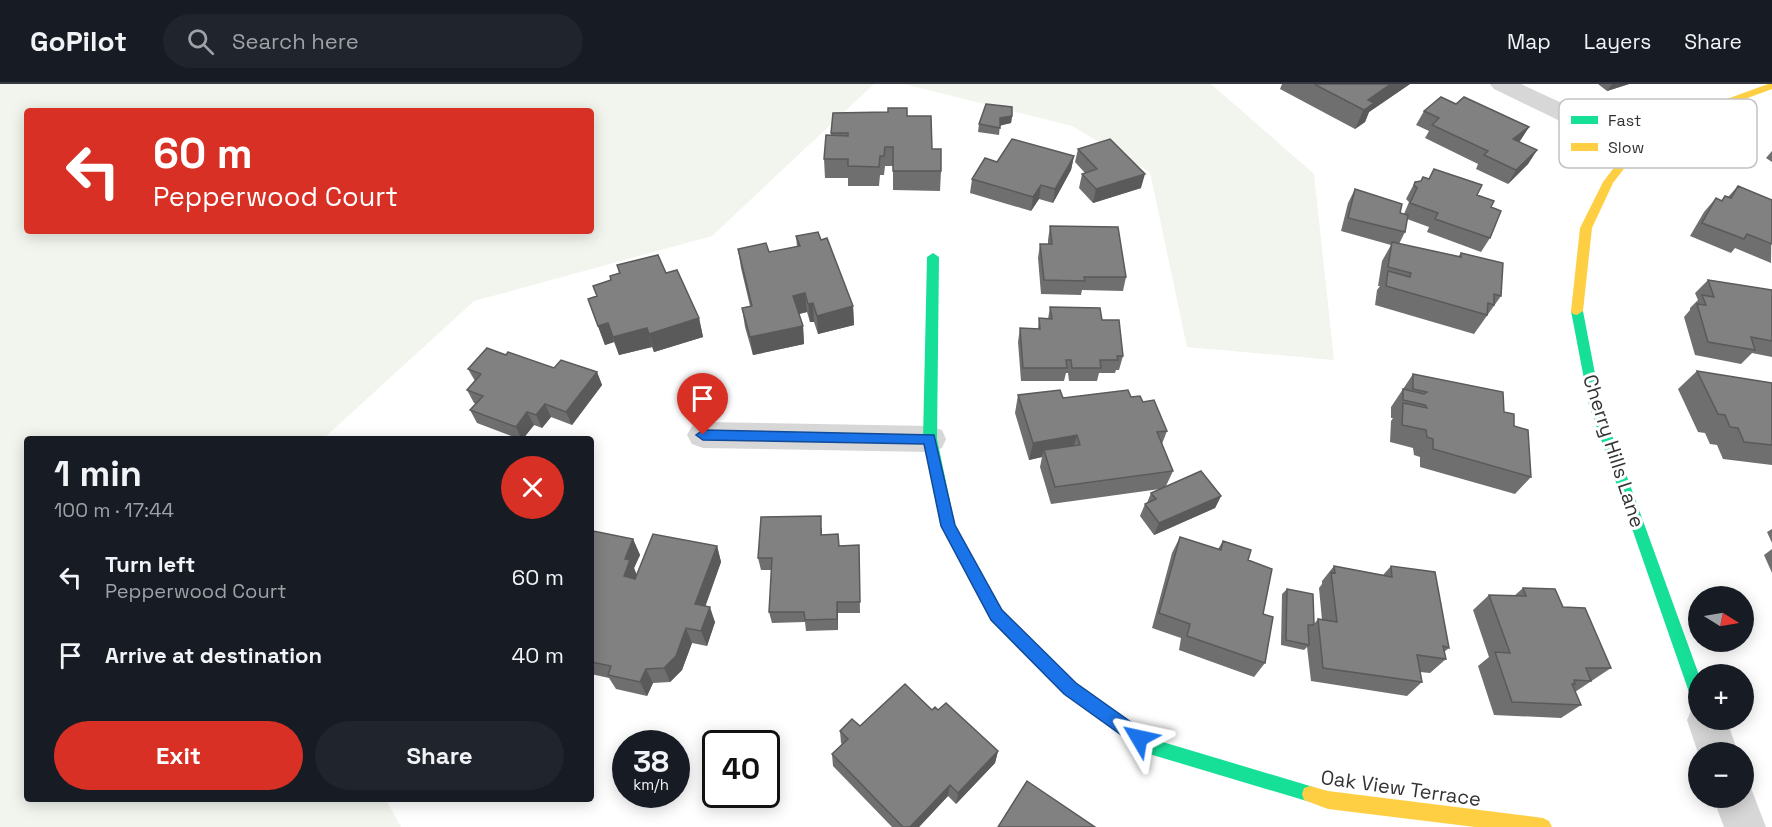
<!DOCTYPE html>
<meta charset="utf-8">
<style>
:root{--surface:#171b24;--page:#20242c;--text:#f1f3f6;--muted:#9ea1a6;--line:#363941;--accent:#d93025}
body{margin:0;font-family:"Space Grotesk",sans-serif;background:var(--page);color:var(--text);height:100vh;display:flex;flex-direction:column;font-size:22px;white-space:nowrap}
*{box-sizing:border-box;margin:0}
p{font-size:20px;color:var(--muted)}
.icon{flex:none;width:33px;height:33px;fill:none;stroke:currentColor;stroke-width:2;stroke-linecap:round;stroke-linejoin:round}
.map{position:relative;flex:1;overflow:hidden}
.panel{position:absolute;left:24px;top:352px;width:570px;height:366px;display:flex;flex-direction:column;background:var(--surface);border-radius:6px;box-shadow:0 3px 15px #0003}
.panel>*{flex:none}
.banner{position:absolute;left:24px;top:24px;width:570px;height:126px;border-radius:6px;box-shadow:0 3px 15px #0003;background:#d93025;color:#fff;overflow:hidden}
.needle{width:39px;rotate:101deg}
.fabs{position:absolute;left:1688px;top:502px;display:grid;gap:12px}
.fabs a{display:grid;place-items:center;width:66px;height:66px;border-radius:50%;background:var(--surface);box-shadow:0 3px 15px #0003;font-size:30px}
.speed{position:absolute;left:612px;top:646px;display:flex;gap:12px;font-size:30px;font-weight:700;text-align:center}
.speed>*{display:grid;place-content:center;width:78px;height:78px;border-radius:50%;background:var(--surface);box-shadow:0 3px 15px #0003;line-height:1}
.speed small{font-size:15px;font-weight:400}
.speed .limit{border:3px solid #111;border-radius:9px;background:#fff;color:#111}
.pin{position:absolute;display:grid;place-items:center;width:51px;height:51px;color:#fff;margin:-62px -26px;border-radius:50% 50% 50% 0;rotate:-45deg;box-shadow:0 0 6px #0007}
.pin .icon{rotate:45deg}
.me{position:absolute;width:66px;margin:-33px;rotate:306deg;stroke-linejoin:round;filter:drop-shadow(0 0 4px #0008)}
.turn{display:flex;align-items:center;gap:21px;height:126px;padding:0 30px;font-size:27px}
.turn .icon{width:78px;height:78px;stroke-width:2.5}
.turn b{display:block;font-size:42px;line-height:51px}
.round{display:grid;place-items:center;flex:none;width:63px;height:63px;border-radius:32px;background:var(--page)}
.headline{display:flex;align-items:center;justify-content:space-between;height:102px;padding:0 30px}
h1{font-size:36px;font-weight:700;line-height:45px}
.cta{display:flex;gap:12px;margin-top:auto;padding:12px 30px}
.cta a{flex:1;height:69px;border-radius:36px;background:var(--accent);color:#fff;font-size:24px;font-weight:700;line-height:69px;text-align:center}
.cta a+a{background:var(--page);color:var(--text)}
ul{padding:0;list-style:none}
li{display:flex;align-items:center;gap:18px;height:78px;padding:0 30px}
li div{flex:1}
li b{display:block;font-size:22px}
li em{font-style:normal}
header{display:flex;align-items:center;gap:36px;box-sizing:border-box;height:84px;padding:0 30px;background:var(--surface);border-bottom:2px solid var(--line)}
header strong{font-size:28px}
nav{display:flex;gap:33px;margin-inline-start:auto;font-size:21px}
.search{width:420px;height:54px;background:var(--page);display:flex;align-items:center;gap:15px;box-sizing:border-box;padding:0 21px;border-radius:33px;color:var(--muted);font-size:22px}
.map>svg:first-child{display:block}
.green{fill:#f1f5ed;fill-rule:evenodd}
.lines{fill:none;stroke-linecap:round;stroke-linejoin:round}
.street{fill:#d7d7d7;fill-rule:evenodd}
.fast{fill:#16e098;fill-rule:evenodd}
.slow{fill:#ffcf43;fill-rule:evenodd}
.wall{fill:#6f6f6f}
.shaded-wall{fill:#5a5a5a}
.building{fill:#818181;stroke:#5a5a5a;stroke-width:1.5}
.route{fill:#1a73e8;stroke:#114b97;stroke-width:1.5}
.labels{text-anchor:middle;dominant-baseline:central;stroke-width:6;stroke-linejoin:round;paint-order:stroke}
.street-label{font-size:20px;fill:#333;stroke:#fff}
.key{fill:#fff;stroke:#c2c2c2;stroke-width:1.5}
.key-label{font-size:16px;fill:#333}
</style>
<header>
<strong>GoPilot</strong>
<div class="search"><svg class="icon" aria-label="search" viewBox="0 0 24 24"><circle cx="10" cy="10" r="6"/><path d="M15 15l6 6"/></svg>Search here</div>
<nav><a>Map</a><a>Layers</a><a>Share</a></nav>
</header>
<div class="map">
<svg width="1772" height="743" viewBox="0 0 1772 743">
<rect width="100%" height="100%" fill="#fff"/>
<path class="green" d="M0 0H874L712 152 474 217 323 355 27 356V716H386L401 743H0ZM27 27H591V147H27Z
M904 0H1211L1314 90 1334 276 1187 263 1150 88 1072 42Z"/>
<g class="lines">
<path class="street" d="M1490 0H1521L1644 57 1648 63 1644 69 1635 71 1626 69 1494 5Z
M703 338 930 342 942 346 946 355 942 364 930 368 703 364 692 360 687 351 692 342Z
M1698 620V636H1727L1738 669H1698L1687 636 1693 622Z
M1743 697 1749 699 1766 743H1724L1713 714H1743Z"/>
<path class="fast" d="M933 169 939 173 937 355 955 441 1002 526 1076 599 1156 656 1310 702 1316 704 1318 710 1316 716 1310 718 1146 669 1064 609 992 536 941 442 923 355 927 173Z
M1577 223 1583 227 1601 321 1699 591 1698 619 1692 616 1690 611 1589 321 1571 227Z"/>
<path class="slow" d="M1768 0H1772V5L1672 42 1639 65 1613 99 1592 144 1583 227 1577 231 1573 230 1571 227 1580 144 1603 98 1631 61 1664 38Z
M1310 702 1328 707 1543 734 1549 737 1552 743H1475L1328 725 1304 716 1302 710 1304 704Z"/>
</g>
<path class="wall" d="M1282 0H1410L1369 28 1365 38 1355 45 1280 5Z
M1598 0H1629L1607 7Z
M1456 20 1529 43 1519 58 1537 66 1528 80 1508 100 1476 85 1478 80 1425 54 1429 47 1416 41 1424 27Z
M907 32 932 65 941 87 940 107 893 106V82H885L884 91H880L879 102H848V94H825L824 75 831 51V49Z
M1012 32 1011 39 1000 41 999 51 978 48 979 40Z
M1078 65 1141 104 1093 119 1079 104 1082 90 1085 89 1075 78Z
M1772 67V78L1766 74Z
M1074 72 1071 86 1053 119 1039 115 1031 127 970 109 972 95 997 78Z
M1434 85 1477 111 1491 123 1490 154 1481 168 1427 148 1429 143 1407 135 1405 148 1399 160 1458 173 1461 169 1501 212 1474 250 1375 221 1377 206 1380 202H1378L1382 177 1391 161 1341 147 1348 119 1355 105 1404 130 1409 118 1406 115 1415 98 1429 95Z
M1738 102 1772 116 1771 179 1735 164 1731 169 1690 152 1704 128 1716 114 1721 117 1725 112 1728 113Z
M1050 142 1126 193 1123 207 1082 206 1081 211 1041 210 1038 174 1040 160H1048V156Z
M796 152 821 156 853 222 854 241 818 250 814 238H810L807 228 799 230 803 242 804 260 753 271 745 243 742 224 750 222 741 184 738 165 769 168 797 163Z
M617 181 666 189 699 234 703 253 654 268 652 263 619 271 614 258 605 261 588 215 597 212 593 202 611 196 619 189Z
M1708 196 1772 206V273L1752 269 1741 280 1695 271 1684 233 1690 226V224L1698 216 1695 209Z
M1050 223 1102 236 1123 272 1119 286H1116L1115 289H1099L1097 297H1069L1068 289H1066L1064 297H1021L1018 258 1020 244 1038 245 1039 234 1048 235Z
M506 271 554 284 597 288 602 301 572 341 551 333 542 344 534 341 522 356 477 339 470 326 476 320 474 319 467 306 475 297 468 285Z
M1697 287 1772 299V381L1723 375 1717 361 1710 360 1705 349 1698 348 1678 305Z
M1413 290 1504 328 1514 342 1531 393 1515 410 1420 383V373L1414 371 1413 364 1390 358 1391 337 1393 334H1391V323Z
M1018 311 1063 314 1131 313 1143 318 1167 347 1162 360 1173 387 1166 402 1221 412 1215 424 1154 451 1140 432 1145 420 1147 419 1151 409 1160 405 1051 420 1040 383 1042 373 1029 376 1015 329Z
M822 444V451L839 462 859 461 860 529H838V546L806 547 805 538 772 539 769 528 772 486H761L758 474Z
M1772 445V459L1767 448Z
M591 452 633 455 640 471 634 484 636 490 717 462 721 478 705 522 715 538 707 562 692 559 682 586 670 598 653 599 647 612 616 605 609 594 591 590Z
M1180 453 1218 465 1223 457 1248 476 1263 530 1265 579 1254 593 1179 566 1181 554 1152 544 1172 469Z
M1772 465V489L1764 471Z
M1334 482 1383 491 1391 482 1449 564 1444 568 1446 575 1430 589 1420 588 1422 598 1407 612 1311 597 1307 563 1304 566 1281 561 1282 510 1287 505 1314 540 1318 535 1322 536 1319 504 1322 500V497Z
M1523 504 1563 523 1611 584 1575 608 1581 621 1561 634 1494 631 1478 582 1489 573 1473 526 1489 511 1514 512Z
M932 626H938L998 667 995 679 956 720 948 712 919 743H892L833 682 832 670 842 660 841 659 840 647Z"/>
<path class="shaded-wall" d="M1391 0H1410L1369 28 1365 38 1355 45 1368 16Z
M1612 0H1629L1607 7Z
M1012 32 1011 39 999 42 1000 34Z
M1529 43 1520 57 1505 69 1513 55Z
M1537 66 1528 80 1508 100 1516 86Z
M1074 72 1071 86 1053 119 1055 105Z
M1145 90 1141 104 1093 119 1096 105Z
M1041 101 1039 115 1031 127 1033 113Z
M805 209 807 228 795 231 793 212Z
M813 219 814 238H810L808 220Z
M853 222 854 241 818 250 817 232Z
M699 234 703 253 654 268 649 250Z
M608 239 614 258 605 261 598 242Z
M803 242 804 260 753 271 750 253Z
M647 244 652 263 619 271 613 253Z
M597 288 602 301 572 341 566 328Z
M545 320 551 333 542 344 536 331Z
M527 328 534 341 522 356 516 343Z
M1077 351 1072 368 1044 366 1042 373 1029 376 1033 359Z
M1221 412 1215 424 1154 451 1159 439Z
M633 455 640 471 634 484 637 491 631 508 624 492 625 475Z
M717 462 721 478 701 535 695 520Z
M837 518 838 529V546L837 535Z
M710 523 715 538 707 562 701 547Z
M686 544 692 559 682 586 670 598 664 584Z
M646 585 653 599 647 612 640 598Z
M998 667 995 679 956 720 958 709Z
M950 701 948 712 919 743H910Z"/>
<path class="building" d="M1314 0H1391L1368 16 1374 19 1364 26Z
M1441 13 1456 20 1464 13 1529 43 1513 55 1537 66 1516 86 1484 71 1488 67 1432 41 1439 34 1424 27Z
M986 20 1012 23V32L1000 34V44L979 40Z
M888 24H907V32H931L932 65H941V87H893V63H885L884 72H880L879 83 848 82V75H824L826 51 848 52V49H831L833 29 888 28Z
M1012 55 1074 72 1055 105 1041 101 1033 113 972 95 985 74 997 78Z
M1110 55 1145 90 1096 105 1082 90 1097 85 1078 65Z
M1434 85 1482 101 1477 111 1494 117 1491 123 1501 127 1490 154 1435 135 1438 129 1410 119 1417 104 1414 101 1415 98 1421 97 1423 93 1429 95Z
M1738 102 1772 116V160L1747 150 1744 155 1702 139 1716 114 1722 117 1725 112 1731 114Z
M1355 105 1402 120 1400 129 1408 131 1405 148 1348 134Z
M1050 142 1118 143 1126 193H1084L1085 197 1044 196 1040 160H1052Z
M818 148 821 156 827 154 853 222 817 232 813 219 808 220 805 209 793 212 803 242 750 253 742 224 752 222 738 165 766 159 769 168 800 162 796 152Z
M1392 158 1461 173V169L1503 179 1501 212 1494 210V221L1488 219 1487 231 1386 202 1388 187 1410 193 1411 189 1388 183Z
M658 171 666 189 677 186 699 234 649 250 647 244 613 253 608 239 598 242 588 215 597 212 593 202 611 196 610 192 620 189 617 181Z
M1708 196 1772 206V257L1751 253 1755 266 1708 258 1697 220 1706 221 1702 211 1714 213Z
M1050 223 1100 224 1102 236H1119L1123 272H1117L1118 276H1100L1101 284H1072L1071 276H1066L1067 284H1023L1020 244 1040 245 1039 234 1052 235Z
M487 264 506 271 508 268 554 284 561 276 597 288 566 328 545 320 536 331 527 328 516 343 470 326 483 312 467 306 481 290 468 285Z
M1697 287 1772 299V361L1744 358 1738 344 1730 343 1725 331 1718 330Z
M1413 290 1503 308 1504 328 1514 330V342L1528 346 1531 393 1433 365V355L1427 353 1426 346 1402 341 1403 319 1427 324 1425 321 1403 316V305L1424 310 1427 308 1413 305Z
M1060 306 1063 314 1128 306 1131 313 1140 312 1143 318 1154 316 1167 347 1157 348 1173 387 1055 403 1044 366 1080 361 1077 351 1033 359 1018 311Z
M1201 387 1221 412 1159 439 1145 420 1156 415 1151 409Z
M821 432V451L838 450 839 462 859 461 860 518H837V535L805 536 804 528H769L772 474H758L761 433Z
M593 447 633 455 625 475 630 476 624 492 635 495 653 450 717 462 695 520 710 523 701 547 686 544 676 572 664 584 646 585 640 598 608 591 611 582 591 578V452Z
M1180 453 1221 466 1223 457 1251 466 1248 476 1272 485 1263 530 1273 533 1265 579 1187 552 1190 540 1159 529Z
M1334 482 1392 493 1391 482 1435 488 1449 564 1443 562 1446 575 1417 571 1422 598 1323 584 1318 535 1337 538 1331 488 1335 489Z
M1523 504 1555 505 1563 523 1585 524 1611 584H1586L1591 597 1574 596 1575 600H1572L1581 621 1512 618 1495 568 1510 569 1489 511 1526 512Z
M1287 505 1313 510 1314 540 1313 541H1308L1309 561 1286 556Z
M905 600 932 626 935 623 938 626 946 619 998 667 958 709 950 701 910 743H903L832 670 848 655 840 647 852 635 860 642Z
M1027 697 1095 743H998Z"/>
<path class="route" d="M703 346 934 351 955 441 1002 526 1076 599 1145 648 1148 654 1145 660 1139 662 1134 660 1064 610 991 536 941 442 924 360 703 356 696 351Z"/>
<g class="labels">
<g class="street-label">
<text transform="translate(1614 367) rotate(72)">Cherry Hills Lane</text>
<text transform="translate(1401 704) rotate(8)">Oak View Terrace</text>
</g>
</g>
<rect x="1559" y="15" width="198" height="69" rx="9" class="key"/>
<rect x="1571" y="32" width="27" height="8" fill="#16e098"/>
<rect x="1571" y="59" width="27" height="8" fill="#ffcf43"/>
<g class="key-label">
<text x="1608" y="42">Fast</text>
<text x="1608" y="69">Slow</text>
</g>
</svg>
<div class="fabs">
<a><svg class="needle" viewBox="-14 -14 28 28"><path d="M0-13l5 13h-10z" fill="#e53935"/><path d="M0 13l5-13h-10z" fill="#9ea1a6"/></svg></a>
<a>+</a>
<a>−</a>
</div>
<div class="speed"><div>38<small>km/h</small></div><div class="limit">40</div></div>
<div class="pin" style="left:703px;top:351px;background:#d93025"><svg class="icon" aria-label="arrive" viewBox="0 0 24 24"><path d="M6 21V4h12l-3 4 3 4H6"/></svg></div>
<svg class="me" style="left:1139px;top:654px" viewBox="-20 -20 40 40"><path d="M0-17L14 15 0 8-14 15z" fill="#1a73e8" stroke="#fff" stroke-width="4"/></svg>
<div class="banner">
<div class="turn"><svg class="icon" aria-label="left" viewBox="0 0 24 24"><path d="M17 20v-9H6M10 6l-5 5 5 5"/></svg><div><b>60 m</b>Pepperwood Court</div></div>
</div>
<section class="panel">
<div class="headline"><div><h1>1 min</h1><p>100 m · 17:44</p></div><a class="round" style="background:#d93025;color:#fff"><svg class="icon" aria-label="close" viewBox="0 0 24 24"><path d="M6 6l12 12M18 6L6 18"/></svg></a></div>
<ul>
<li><svg class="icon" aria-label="left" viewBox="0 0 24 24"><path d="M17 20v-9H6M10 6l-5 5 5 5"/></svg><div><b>Turn left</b><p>Pepperwood Court</p></div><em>60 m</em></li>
<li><svg class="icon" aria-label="arrive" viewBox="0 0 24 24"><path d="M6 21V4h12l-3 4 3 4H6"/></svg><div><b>Arrive at destination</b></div><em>40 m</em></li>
</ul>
<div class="cta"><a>Exit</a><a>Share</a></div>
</section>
</div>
